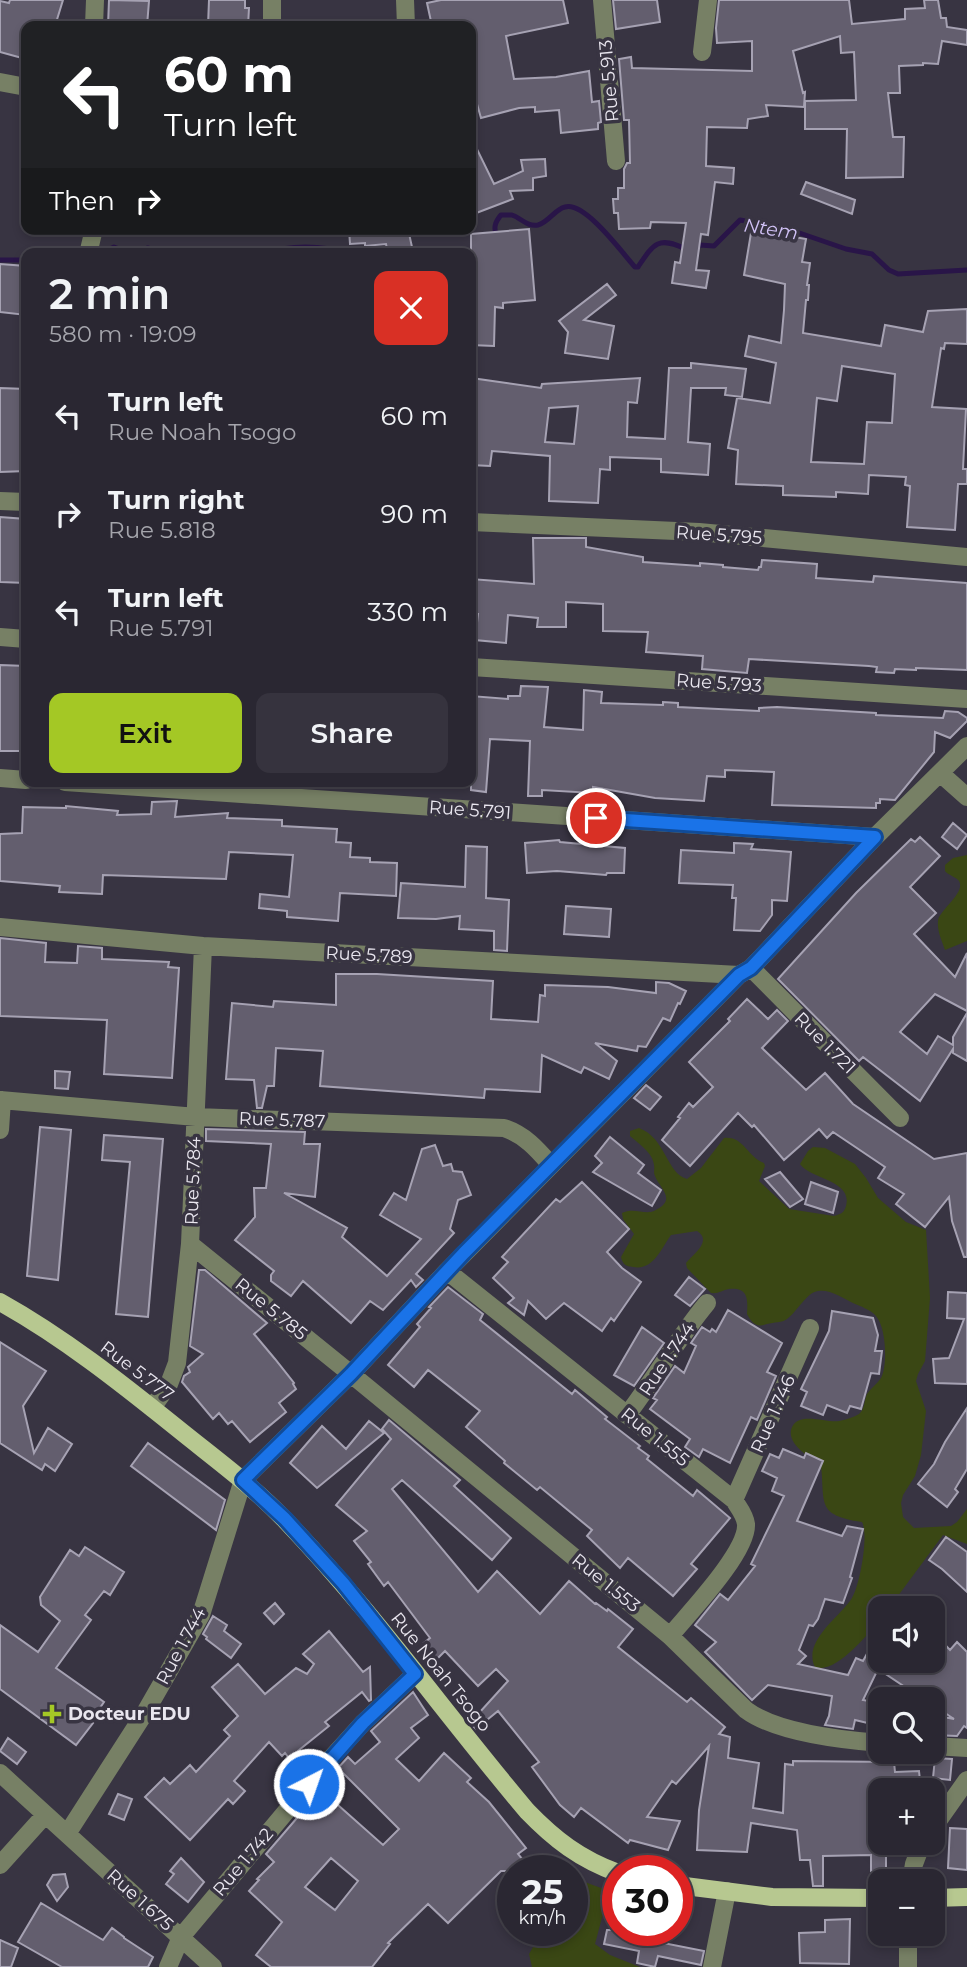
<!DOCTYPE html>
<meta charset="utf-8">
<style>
:root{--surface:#2a2732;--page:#36333e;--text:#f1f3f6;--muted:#a5a5ac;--line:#46444d;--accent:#a4c825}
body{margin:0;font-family:Montserrat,sans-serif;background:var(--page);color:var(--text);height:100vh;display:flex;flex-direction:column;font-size:26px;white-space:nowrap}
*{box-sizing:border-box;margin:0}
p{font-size:23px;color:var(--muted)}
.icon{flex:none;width:38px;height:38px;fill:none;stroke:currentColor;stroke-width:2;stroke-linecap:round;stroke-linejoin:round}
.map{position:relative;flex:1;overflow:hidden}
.side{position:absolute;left:21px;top:248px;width:455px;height:539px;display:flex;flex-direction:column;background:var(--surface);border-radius:14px;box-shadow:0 4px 10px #0003,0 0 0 2px var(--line)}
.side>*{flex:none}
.top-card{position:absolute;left:21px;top:21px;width:455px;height:214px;border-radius:14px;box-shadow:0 4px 10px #0003,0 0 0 2px var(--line);background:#202124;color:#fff;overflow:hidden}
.fabs{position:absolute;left:868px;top:1596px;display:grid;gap:14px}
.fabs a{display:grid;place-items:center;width:77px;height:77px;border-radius:14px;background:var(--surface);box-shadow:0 4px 10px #0003,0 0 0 2px var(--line);font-size:35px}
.speed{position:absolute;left:497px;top:1855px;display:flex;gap:14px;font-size:35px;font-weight:700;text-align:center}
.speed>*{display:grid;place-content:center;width:91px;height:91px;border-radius:50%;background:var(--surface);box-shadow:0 4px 10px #0003,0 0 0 2px var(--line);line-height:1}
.speed small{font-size:18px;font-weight:400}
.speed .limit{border:10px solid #d22;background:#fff;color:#111}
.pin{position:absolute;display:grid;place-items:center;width:60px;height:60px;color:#fff;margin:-30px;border:4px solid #fff;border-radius:50%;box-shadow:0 2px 7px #0007}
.me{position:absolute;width:77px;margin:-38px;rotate:41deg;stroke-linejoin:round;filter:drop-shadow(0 0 5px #0008)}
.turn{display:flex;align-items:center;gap:24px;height:147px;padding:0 28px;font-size:32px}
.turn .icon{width:91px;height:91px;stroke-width:2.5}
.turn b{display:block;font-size:49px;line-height:60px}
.then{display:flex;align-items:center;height:66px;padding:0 28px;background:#0003;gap:14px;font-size:26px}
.round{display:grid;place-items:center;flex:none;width:74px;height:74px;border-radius:14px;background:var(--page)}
.summary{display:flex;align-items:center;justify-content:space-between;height:119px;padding:0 28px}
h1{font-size:42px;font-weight:600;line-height:52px}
.action{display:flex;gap:14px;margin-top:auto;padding:14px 28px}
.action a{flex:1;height:80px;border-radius:14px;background:var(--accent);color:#111;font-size:28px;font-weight:600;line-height:80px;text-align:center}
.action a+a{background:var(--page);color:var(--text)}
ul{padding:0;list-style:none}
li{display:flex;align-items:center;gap:21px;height:98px;padding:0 28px}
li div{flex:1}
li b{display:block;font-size:26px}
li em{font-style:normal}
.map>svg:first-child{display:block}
.green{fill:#3a4714}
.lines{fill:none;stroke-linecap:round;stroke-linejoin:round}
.stream{stroke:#291548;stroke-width:5}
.building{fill:#635e6e;stroke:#a6a2b3;stroke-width:2;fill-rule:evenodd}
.minor{stroke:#778065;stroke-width:18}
.major{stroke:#b7c890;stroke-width:18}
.route-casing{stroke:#114b97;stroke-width:18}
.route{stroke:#1a73e8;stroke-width:12}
.poi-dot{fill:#a4c825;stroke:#383442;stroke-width:2.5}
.labels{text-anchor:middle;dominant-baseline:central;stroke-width:7;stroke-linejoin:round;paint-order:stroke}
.street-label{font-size:18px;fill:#e9e6ef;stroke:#383442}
.poi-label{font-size:18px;font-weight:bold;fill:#e9e6ef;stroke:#383442;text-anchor:start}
.water-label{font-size:19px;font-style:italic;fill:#d1c2f6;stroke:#383442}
</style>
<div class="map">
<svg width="967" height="1967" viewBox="0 0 967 1967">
<rect width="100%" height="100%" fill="#383442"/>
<path class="green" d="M967 855V941L945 950C942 941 937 931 938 921 939 910 966 893 959 881 956 877 948 875 945 871V865L953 858Z
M639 1128C666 1138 666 1173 687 1179L701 1168 724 1138C744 1136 747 1157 764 1163L765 1166 759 1181 789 1209 834 1216C841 1214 844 1213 846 1206 853 1180 810 1179 800 1164L808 1151 813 1147 825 1148 855 1164 866 1178 878 1198 906 1222 926 1230 930 1298 925 1361 918 1374 916 1381 926 1411 921 1455 915 1476 903 1495 901 1503 903 1517 914 1528 951 1526 957 1522 967 1509V1544L943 1535 889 1608H880V1620C868 1634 835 1675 815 1667 802 1641 841 1616 852 1598 860 1585 869 1534 862 1522 816 1515 825 1504 821 1465 811 1458 788 1446 791 1430 796 1410 825 1423 839 1421 844 1420 855 1417 859 1414 865 1409 864 1401 867 1394 871 1388 877 1384 881 1378 888 1365 886 1327 876 1316 871 1310 860 1306 853 1303 843 1298 830 1289 818 1291 807 1292 797 1312 787 1319 782 1323 774 1322 767 1324 756 1328 752 1323 747 1314 748 1299 748 1287 729 1289 722 1290 719 1294 711 1293L687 1268 686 1263C693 1254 713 1241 697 1231L671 1235C661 1249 653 1271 633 1267 626 1266 623 1265 621 1257L634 1234 623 1219 622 1213C634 1207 644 1215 654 1211 678 1200 660 1189 655 1176 653 1171 655 1170 654 1165 653 1153 639 1144 630 1136V1131Z
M582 1881 609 1891 595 1944 610 1955 640 1967H532L529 1954 543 1930H572V1898Z"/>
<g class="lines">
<path class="stream" d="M497 237C493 228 495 222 501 215 503 215 511 215 512 215 521 218 527 227 538 225 549 222 555 209 565 207 585 201 623 254 635 267H638C654 243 658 236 686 249
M695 247 700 245 714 246 740 220 785 228 846 249 872 254 889 270 898 274 967 270
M99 254 114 247 130 253 148 248 158 254
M263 254C292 244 324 246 353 254
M400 254 478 253
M0 260H26"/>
</g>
<path class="building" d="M10 0H63L55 26H26V45L22 58 0 52V1L9 3Z
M109 0 149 1 147 26H108Z
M209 0H245V8H249L248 26H208Z
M441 0H563L568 23 506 36 514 79 556 77 589 71 592 102 599 101 601 122 598 123V129L561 133 559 110 535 112V107L519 108 481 118 477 104 471 106V26H432L427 3Z
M613 0H657L660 22 616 29Z
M719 0H849L852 24 905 19V9L925 8 924 0H938L941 18H946L947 27 967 30V45L942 41 938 64 923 63V65L899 66 900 93H888L893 137H904L903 177 846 178 847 129H805V101L856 100 854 52 841 53 840 36 793 51 803 93 805 92 804 107 766 105 768 116 748 119 747 128 707 127 706 166 734 168 733 184 715 182 708 235 701 234 696 270 709 271 706 288 672 283 675 262 680 263 686 223 651 222 650 228 619 229 618 213H614L613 199H618V188H624V169L627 163H630L629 120H624L619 59 631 57 632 68 752 71V41L717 43 716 28Z
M471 137 494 184 523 171 521 160 545 159 546 176 533 178V190L510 191 513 199 471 215Z
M806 182 855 200 852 214 801 194Z
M752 227 771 231V233L806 239 802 262 810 263 807 285H809L808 300H806L803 333 881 346 885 325 923 332 928 311 967 309V344L945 343 944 349 941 348 932 407 966 409 963 469H967V484H958L955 530 907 527 910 486 905 485 906 477 869 475 868 494 836 492V497L783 495V486L736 484 738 450 728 448 737 398 770 403 776 363 745 356 749 336 781 343 784 310 785 284 744 275ZM842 366 895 374 892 423 867 422 864 464 811 462 817 398 837 401Z
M349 229H408L412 247 387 249 386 244 365 246V243L350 244Z
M529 229 535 300 503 303V308L495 307 494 346 471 345V234Z
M0 264 26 266V315L0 312Z
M607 284 616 295 584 320 614 326 608 359 565 353 568 332 559 321Z
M691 363 746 369 742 397 725 395 726 388H691L688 442 710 444 708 475 661 472V459L610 457V470L600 469 598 503 549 501 550 456 492 451 490 466 471 465V378L541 388 542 384 640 378 637 403 628 402 627 437 665 439 669 368H691ZM578 406 574 444 545 442 549 408Z
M0 388 26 389V471L0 472Z
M0 517 26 519V583L0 582Z
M533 538H586V547L643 557V562L700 566V563L723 565V567L758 570 759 567H761L762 560 817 564 816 578 873 582 874 576 967 583V670L916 668V670L895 669 894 673 876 672 877 667 869 666 749 659 747 673 702 669 703 656 646 652 648 632 603 631V604L566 602V627H537L538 618 508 615 506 643 475 640 478 614H474V604H471V579L534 584Z
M0 665 26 666V751H0Z
M521 686 548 687 544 727 583 730 584 690 602 692 601 703 663 705V702L678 703V707L759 711V708L777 707 876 713V715L943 718 945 711 958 712 967 718V721L950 738 935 732 934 752 895 800 880 799V803H876V808L772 805 774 772 725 770V777L707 776 704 801 655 798 593 787V793L542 790V796H528L530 741 490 739 486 792 471 790V696L508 699V696H520Z
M177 801 175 817 228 813 227 818 282 820V826L337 829 336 842 351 843 350 857 370 858V862L397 863 396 896 340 893 338 921 287 917V911L259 908 260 894 289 897 293 855 229 852 226 879 103 875 102 894 59 892 60 886 0 881V834L22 833 23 807 66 808V806L118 811 117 815 151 814 152 802Z
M953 823 967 835 957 849 942 837Z
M920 837 940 856 910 887 936 913 914 934 955 977 967 953V1011L935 994 900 1032 927 1054 938 1036 953 1045V1037L967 1013V1061L953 1053V1049L920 1101 863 1057 859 1061 778 979 856 893 911 839 915 842Z
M559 840 560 842 625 848 624 873H607L606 875 557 871 527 873 525 843Z
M734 843 753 844 751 849 791 852 787 901 772 900V915L760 931 734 930 736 898H732L733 885 679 883 681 850 734 853Z
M466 846 487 847 486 898 509 900 507 951 494 950V931L459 929 460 916 436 919 398 918 401 883 465 887Z
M566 906 611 909 609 937 564 934Z
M0 938 46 943 45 962 77 963 78 946 102 948V959L169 962 168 967 179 968 172 1078 104 1074 107 1020 0 1016Z
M336 974H377L493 981 491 1019 538 1022 540 995 545 996V985L608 987 656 993V982L669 983 686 991 680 1004 678 1003 670 1021 663 1018 646 1047 638 1046 637 1051 595 1043 617 1061 609 1079 584 1067 581 1073 542 1055 540 1092 485 1089 484 1098 320 1086 323 1051 276 1048 274 1086H267L262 1108H257L254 1080 226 1079 232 1003 273 1007 274 1001 336 1005Z
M747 999 768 1019 777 1010 788 1021 762 1048 806 1090 825 1073 853 1104 934 1159 967 1153V1257H964L952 1221 949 1197 925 1227 896 1204 904 1194 878 1178 885 1167 833 1132 827 1138 819 1129 784 1160 754 1125 752 1127 738 1113 690 1166 662 1140 680 1118 678 1117 689 1103 693 1107 713 1087 689 1062 730 1021 728 1019Z
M55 1071 70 1072 68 1089 55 1088Z
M646 1085 661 1097 650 1110 634 1098Z
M40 1127 71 1130 58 1280 27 1276Z
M206 1129 305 1132 304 1144H320L315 1197 284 1193 347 1228 342 1237 387 1276 421 1239 380 1215 394 1193 406 1200 422 1149 435 1145 443 1166 451 1164 453 1171 462 1172 471 1195 458 1200 450 1229 454 1233 416 1274 423 1280 416 1287 411 1280 383 1310 370 1301 351 1323 303 1281 291 1296 271 1281V1275L274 1271 235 1240 255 1217 254 1188H266L271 1144 206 1141Z
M104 1135 163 1139 148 1317 116 1314 130 1162 102 1160Z
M610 1137 644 1165 638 1173 661 1190 652 1206 593 1172 602 1163 595 1156Z
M780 1172 803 1199 790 1207 765 1179Z
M582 1182 629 1229 607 1252 622 1268 641 1282 614 1321 611 1318 602 1331 564 1303 546 1319 528 1301 524 1315 508 1303 514 1298 493 1278 508 1262 502 1257 556 1199 560 1202Z
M811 1182 838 1192 833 1213 805 1204Z
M199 1270H205L267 1323 254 1334 275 1359 294 1383 293 1384 296 1389 279 1403 286 1412 250 1442 232 1421 228 1424 219 1413 213 1419 182 1382 184 1376 190 1372 188 1367 203 1354 190 1346Z
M689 1277 705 1289 690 1306 675 1295Z
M448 1287 483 1314 480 1320 572 1394 575 1390 607 1417 605 1419 640 1446 638 1448 649 1456 647 1459 693 1496 697 1490 730 1518 691 1564 697 1569 673 1596 628 1558 620 1568 587 1536 592 1530 540 1487 537 1490 504 1463 505 1461 466 1427 480 1411 428 1370 414 1387 388 1365 420 1327 417 1324 431 1308 429 1307Z
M948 1292 967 1293V1384L935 1383 933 1359 949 1358 964 1319 947 1318Z
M728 1310 782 1343 767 1372 776 1376 757 1420 751 1417 730 1463 703 1449 699 1457 685 1447 690 1439 650 1409 657 1400 653 1398 675 1366 684 1373 696 1346 691 1343 702 1327 710 1332 712 1329 716 1332Z
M832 1311 873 1318 878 1335 875 1351H882L879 1374 871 1373 861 1409 850 1406 847 1413 827 1405 823 1415 801 1406 807 1392 801 1389 829 1331Z
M642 1327 664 1343 634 1386 614 1375Z
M0 1342 46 1371 23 1406 34 1453 48 1428 72 1444 55 1471 45 1464 42 1470 0 1443Z
M967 1408V1469L955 1489 958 1492 947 1507 918 1484 934 1464 945 1442Z
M389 1420 460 1480 454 1486 511 1538 492 1560 402 1480 392 1489 478 1592 497 1571 540 1614 569 1581 595 1604 596 1603 607 1611 608 1609 633 1629 618 1647 687 1702 691 1698 725 1727 719 1734 730 1737 728 1758 759 1763 753 1808 783 1813 785 1764 793 1765V1761L894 1762 895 1772 919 1771 921 1790H880V1843H886V1872L871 1871V1855L823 1856V1886H813L810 1860H800L797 1830 751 1823 747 1852 697 1850 699 1810 709 1746 676 1784 672 1781 647 1817 680 1821 668 1850 630 1840 628 1843 581 1808 574 1817 560 1805 532 1767 539 1762 498 1711 476 1729 470 1723 508 1681 496 1669 478 1686 445 1651 437 1659 424 1643 430 1638 388 1582 384 1586 368 1564 371 1562 354 1541 367 1531 336 1505 391 1439 382 1429Z
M369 1421 384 1433 317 1488 290 1463 322 1426 346 1449Z
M148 1443 225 1500 216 1530 131 1466Z
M783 1449 804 1458 806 1453 823 1461 797 1521 842 1536 847 1526 863 1529 850 1577 852 1578 843 1603 825 1599 818 1619 813 1626 809 1625 799 1650 806 1656 798 1664 848 1675 856 1658 863 1661 880 1630V1661H933V1632L950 1650 957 1642 967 1652V1728L964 1726 957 1736 933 1735V1715L954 1719 933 1705V1699H923L878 1669 863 1700 880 1703V1726L855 1720 853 1729 825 1725 829 1716 832 1696 768 1685 752 1700 705 1652 716 1642 695 1625 720 1594 728 1600 755 1566 751 1564 784 1496 772 1491 777 1478 762 1471 770 1454 779 1458Z
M946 1537 967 1552V1592L942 1569 929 1560Z
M85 1547 124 1572 110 1595 104 1591 85 1615 91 1620 56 1668 104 1702 91 1721 93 1723 76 1745 0 1689V1625L38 1652 60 1621 41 1605 40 1597 70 1550 79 1556Z
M275 1603 284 1614 274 1624 264 1613Z
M213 1616 227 1625 224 1631 241 1644 231 1658 206 1639 207 1637 203 1634Z
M329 1631 363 1672 370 1667 371 1700 369 1701 362 1692 325 1722 329 1726 289 1758 285 1753 282 1756 269 1742 234 1781 245 1791 233 1804 228 1799 190 1840 145 1797 164 1778 170 1784 190 1765 196 1772 230 1736 224 1730 238 1716 212 1687 238 1664 265 1694 296 1668 307 1674 314 1664 303 1654Z
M413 1692 428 1715 411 1728 419 1738 396 1759 419 1781 444 1753 471 1778 467 1782 489 1802 526 1848 518 1854 532 1871H501L448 1923 428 1904 388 1943 390 1944 372 1967H271L256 1955 282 1922 249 1891 259 1880 257 1879 274 1862 266 1854 321 1790 383 1845 399 1829 338 1768 348 1757 355 1764 380 1742 371 1731ZM331 1858 358 1881 335 1910 305 1887Z
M8 1738 26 1752 17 1764 0 1751Z
M935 1758 952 1759 950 1780 933 1778Z
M118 1794 132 1799 124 1820 109 1814Z
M950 1828 967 1829V1870L948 1868Z
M181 1858 204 1882 188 1902 166 1884 174 1874 170 1871Z
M65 1874 68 1887 57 1901 47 1885 53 1875Z
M41 1903 103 1940 112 1928 124 1937V1938L153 1957 148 1967H62L18 1942Z
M850 1919 849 1964 800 1963 799 1933 825 1932V1920Z
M607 1930H656L653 1941 704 1951 701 1965 658 1956 655 1967 637 1963 639 1951 604 1944Z
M0 1940 18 1948 11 1967H0Z"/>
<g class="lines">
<path class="minor" d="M405 0 406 26
M602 0 616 161
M94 26 95 0
M272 26V0
M702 52 708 0
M0 82 26 87
M88 254 94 229
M0 501 26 502
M471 522 699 532 967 557
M0 637 26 639
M471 667 967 699
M940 773 967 797
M0 778 26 780
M65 782 875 837
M0 927 203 946 739 975
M751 968 900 1118
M0 1100 196 1117 504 1128C525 1135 537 1149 551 1165
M0 1130 2 1100
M190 1244 351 1374 670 1636 746 1710C777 1733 841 1740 880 1743
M447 1271 734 1500C739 1508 745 1515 746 1524 748 1552 688 1614 670 1636
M152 1408 169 1384 177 1363 190 1244 203 946
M627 1415C655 1378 678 1338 707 1303
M734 1500 810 1328
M933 1746 967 1748
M0 1773 213 1967
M933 1828 967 1780
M67 1834 146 1711 201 1615 243 1480 351 1374 447 1271 739 975 751 968 875 837 967 746
M0 1865 45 1815
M911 1881 914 1864 922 1843
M908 1934V1967
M168 1967 181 1937 325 1765 363 1723 415 1674
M712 1967 727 1891"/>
<path class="major" d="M0 1302C63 1337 121 1383 177 1428 214 1458 253 1486 286 1521 373 1612 446 1715 527 1811 555 1840 580 1859 618 1873
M677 1885 772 1897 880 1898
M933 1898 967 1897"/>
</g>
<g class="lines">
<defs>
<path id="route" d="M309 1784 363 1723 415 1674 343 1583 285 1519 243 1480 351 1374 464 1253 739 975 751 968 875 837 596 818"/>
</defs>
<use href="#route" class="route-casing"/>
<use href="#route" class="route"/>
</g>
<path class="poi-dot" d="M48.5 1703.5h7v7h7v7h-7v7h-7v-7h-7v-7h7z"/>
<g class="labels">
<g class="street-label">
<text transform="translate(609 81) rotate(-95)">Rue 5.913</text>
<text transform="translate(719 535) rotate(4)">Rue 5.795</text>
<text transform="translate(719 683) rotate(4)">Rue 5.793</text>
<text transform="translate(470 810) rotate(4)">Rue 5.791</text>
<text transform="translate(369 955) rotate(3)">Rue 5.789</text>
<text transform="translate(825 1043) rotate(45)">Rue 1.721</text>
<text transform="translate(282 1120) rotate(2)">Rue 5.787</text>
<text transform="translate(193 1181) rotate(-88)">Rue 5.784</text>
<text transform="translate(271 1309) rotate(39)">Rue 5.785</text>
<text transform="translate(667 1359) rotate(-56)">Rue 1.744</text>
<text transform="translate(137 1371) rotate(37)">Rue 5.777</text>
<text transform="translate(773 1414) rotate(-66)">Rue 1.746</text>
<text transform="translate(655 1437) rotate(39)">Rue 1.555</text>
<text transform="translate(606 1583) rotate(39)">Rue 1.553</text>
<text transform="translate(181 1646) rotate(-62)">Rue 1.744</text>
<text transform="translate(441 1672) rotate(51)">Rue Noah Tsogo</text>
<text transform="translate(243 1862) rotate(-50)">Rue 1.742</text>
<text transform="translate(140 1900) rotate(42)">Rue 1.675</text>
</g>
<g class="poi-label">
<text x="68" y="1714">Docteur EDU</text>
</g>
<g class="water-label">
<text transform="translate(771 229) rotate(9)">Ntem</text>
</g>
</g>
</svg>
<div class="fabs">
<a><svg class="icon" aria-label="sound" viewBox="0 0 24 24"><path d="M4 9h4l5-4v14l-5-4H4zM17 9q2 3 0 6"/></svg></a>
<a><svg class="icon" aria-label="search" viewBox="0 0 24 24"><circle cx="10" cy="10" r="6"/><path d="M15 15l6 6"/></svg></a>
<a>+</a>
<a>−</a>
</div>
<div class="speed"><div>25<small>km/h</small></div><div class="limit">30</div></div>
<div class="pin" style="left:596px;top:818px;background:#d93025"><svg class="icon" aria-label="arrive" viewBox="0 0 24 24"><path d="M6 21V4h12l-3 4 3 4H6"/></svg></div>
<svg class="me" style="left:309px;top:1784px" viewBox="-20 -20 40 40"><circle r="17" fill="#1a73e8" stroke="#fff" stroke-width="3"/><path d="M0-11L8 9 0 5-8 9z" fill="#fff"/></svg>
<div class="top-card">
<div class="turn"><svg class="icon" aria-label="left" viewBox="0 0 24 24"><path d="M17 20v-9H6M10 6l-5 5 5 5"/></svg><div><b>60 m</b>Turn left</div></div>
<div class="then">Then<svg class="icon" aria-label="right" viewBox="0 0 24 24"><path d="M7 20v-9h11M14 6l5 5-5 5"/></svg></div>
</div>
<section class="side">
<div class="summary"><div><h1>2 min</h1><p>580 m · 19:09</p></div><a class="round" style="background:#d93025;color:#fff"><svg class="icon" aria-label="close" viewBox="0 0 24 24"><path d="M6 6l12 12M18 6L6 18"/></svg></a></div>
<ul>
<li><svg class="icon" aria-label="left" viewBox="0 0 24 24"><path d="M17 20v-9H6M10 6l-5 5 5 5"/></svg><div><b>Turn left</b><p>Rue Noah Tsogo</p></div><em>60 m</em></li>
<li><svg class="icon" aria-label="right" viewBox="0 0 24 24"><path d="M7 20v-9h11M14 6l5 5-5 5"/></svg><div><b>Turn right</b><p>Rue 5.818</p></div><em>90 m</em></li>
<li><svg class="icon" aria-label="left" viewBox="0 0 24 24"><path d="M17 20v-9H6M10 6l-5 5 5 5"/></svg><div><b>Turn left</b><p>Rue 5.791</p></div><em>330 m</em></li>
</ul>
<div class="action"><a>Exit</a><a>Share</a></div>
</section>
</div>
